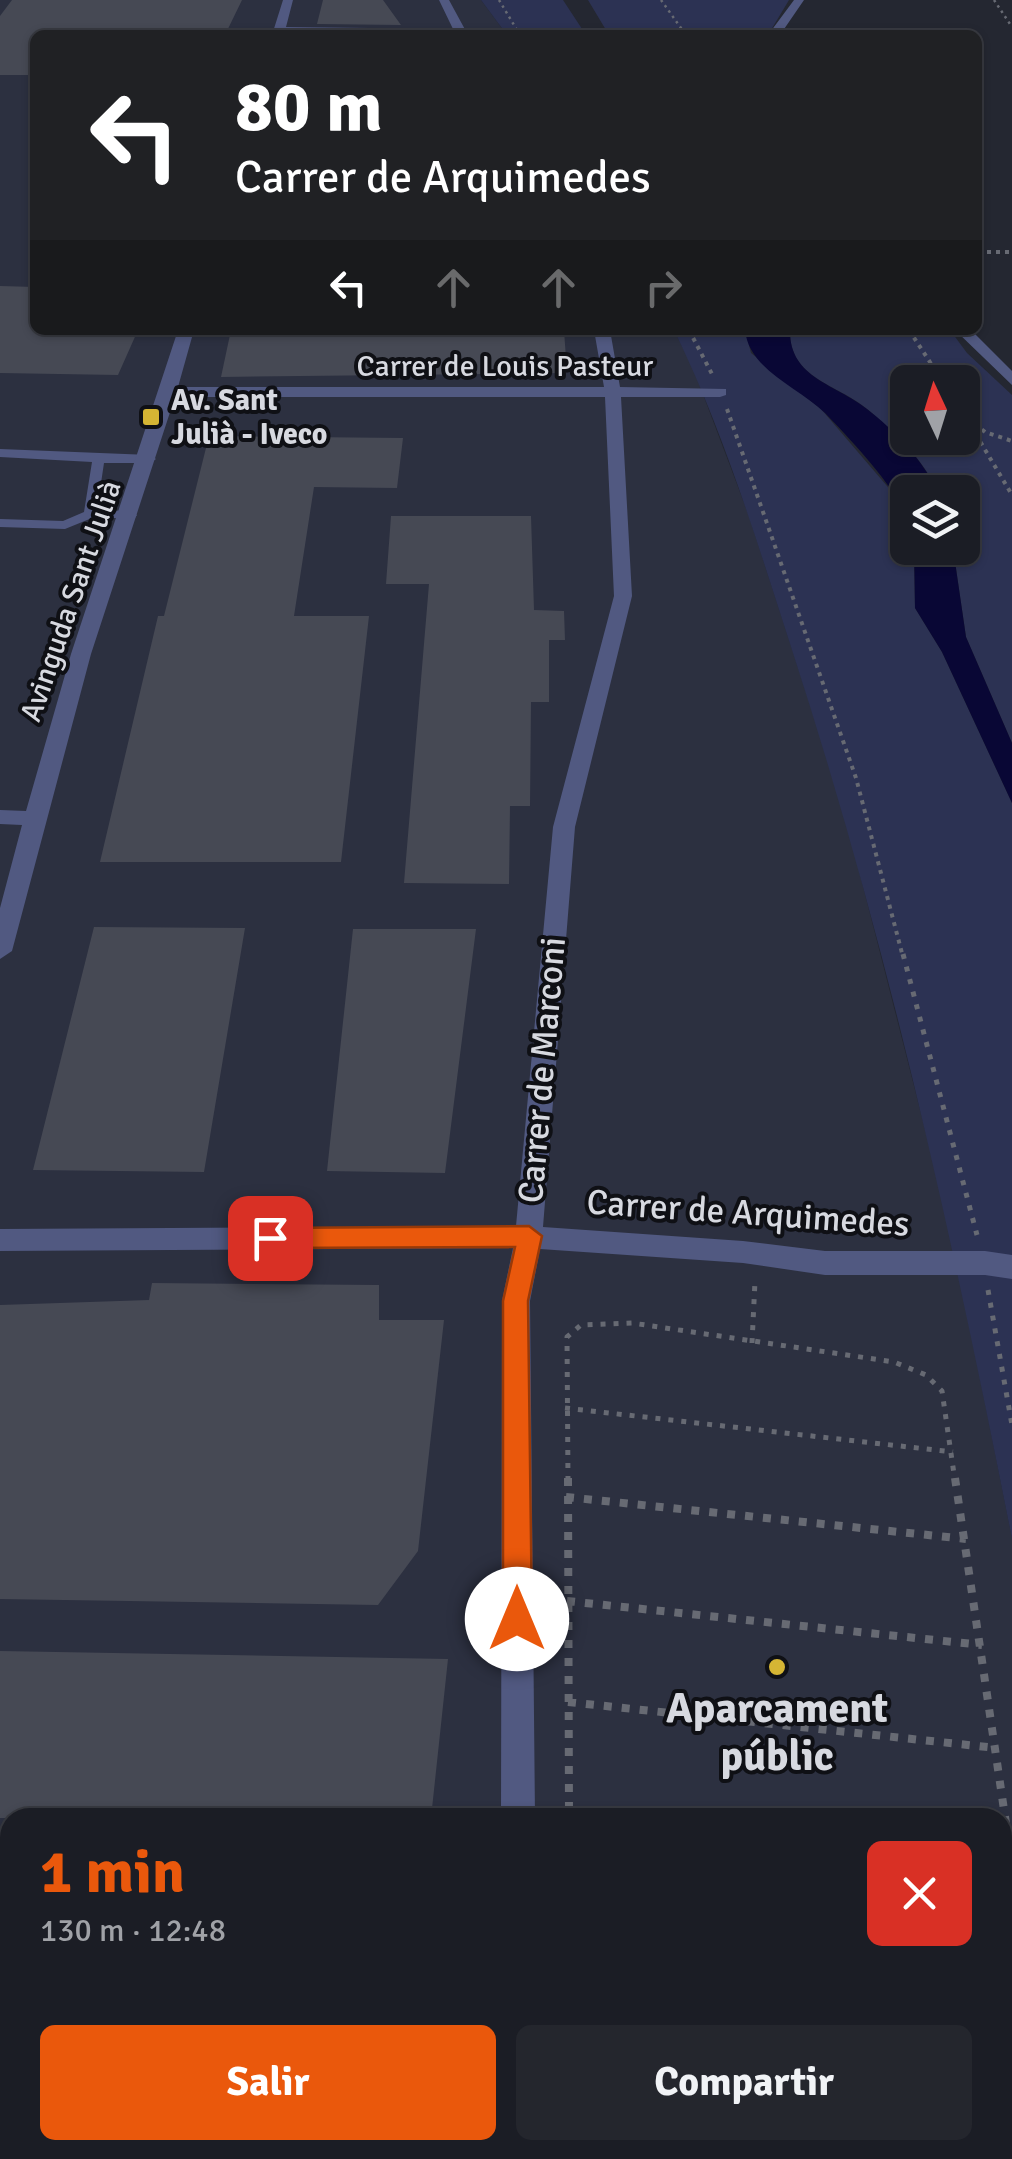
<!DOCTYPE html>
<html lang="es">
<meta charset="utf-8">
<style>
:root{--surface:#1b1d25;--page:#24262d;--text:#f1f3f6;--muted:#a0a2a7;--line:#393b42;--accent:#ea580c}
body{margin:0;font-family:Signika,sans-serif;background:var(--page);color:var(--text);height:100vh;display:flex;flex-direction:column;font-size:38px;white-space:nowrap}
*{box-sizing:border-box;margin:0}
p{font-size:32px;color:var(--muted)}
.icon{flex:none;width:55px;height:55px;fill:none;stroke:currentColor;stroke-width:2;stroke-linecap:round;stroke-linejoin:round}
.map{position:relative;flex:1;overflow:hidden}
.side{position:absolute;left:0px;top:1808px;width:1012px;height:352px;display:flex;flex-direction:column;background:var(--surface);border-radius:30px 30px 0 0;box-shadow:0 2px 8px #0004,0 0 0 2px var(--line)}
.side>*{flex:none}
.hud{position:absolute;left:30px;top:30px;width:952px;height:305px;border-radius:15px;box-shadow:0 2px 8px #0004,0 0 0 2px var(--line);background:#202124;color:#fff;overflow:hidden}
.needle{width:65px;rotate:356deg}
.tools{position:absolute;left:890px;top:365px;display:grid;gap:20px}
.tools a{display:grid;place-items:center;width:90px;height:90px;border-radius:15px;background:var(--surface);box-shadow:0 2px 8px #0004,0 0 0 2px var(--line);font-size:50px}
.pin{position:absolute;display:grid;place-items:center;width:85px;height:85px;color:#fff;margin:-42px;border-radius:20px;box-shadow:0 5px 15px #0006}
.me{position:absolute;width:110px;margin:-55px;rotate:0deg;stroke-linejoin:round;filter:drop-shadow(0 0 8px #0008)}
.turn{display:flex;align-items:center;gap:35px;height:210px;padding:0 40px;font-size:45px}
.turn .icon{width:130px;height:130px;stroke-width:2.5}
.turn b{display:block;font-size:70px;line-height:85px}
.lanes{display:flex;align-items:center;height:95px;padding:0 40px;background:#0003;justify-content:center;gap:50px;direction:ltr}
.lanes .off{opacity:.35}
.round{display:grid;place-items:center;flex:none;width:105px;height:105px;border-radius:15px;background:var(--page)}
.head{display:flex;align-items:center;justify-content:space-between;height:170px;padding:0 40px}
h1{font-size:60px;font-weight:700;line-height:75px;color:var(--accent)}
.action{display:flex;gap:20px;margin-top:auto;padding:20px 40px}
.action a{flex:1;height:115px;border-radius:15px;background:var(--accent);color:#fff;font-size:40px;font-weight:700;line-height:115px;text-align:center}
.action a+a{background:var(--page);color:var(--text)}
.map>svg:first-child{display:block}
.built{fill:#2c3040;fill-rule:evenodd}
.green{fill:#2c3253;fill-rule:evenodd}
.water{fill:#090735}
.building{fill:#464954}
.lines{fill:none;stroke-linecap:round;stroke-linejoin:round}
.path-far3{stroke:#676a73;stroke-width:2.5;stroke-dasharray:2.5 4;stroke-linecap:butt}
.path-far2{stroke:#676a73;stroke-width:4;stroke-dasharray:4 5;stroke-linecap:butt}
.path-far1{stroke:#676a73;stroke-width:5;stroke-dasharray:5 8;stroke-linecap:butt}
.path{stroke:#676a73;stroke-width:8;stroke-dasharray:8 10;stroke-linecap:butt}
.lane{fill:#515981;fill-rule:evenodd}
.street{fill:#515981;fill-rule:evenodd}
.route{fill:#ea580c;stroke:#983908;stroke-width:2.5}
.poi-dot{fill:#d5b534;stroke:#0f1015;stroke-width:4}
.labels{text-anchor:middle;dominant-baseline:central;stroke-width:8;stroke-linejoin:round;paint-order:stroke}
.far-street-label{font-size:30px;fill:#d7d9e0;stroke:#0f1015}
.far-poi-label{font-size:30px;font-weight:bold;fill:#d7d9e0;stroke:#0f1015;text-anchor:start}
.street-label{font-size:35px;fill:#d7d9e0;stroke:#0f1015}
.near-poi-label{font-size:42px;font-weight:bold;fill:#d7d9e0;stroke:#0f1015}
</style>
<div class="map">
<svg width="1012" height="2159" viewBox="0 0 1012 2159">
<rect width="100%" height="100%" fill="#242731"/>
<path class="built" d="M0 0H481L507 35H35V330H674L693 368 749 516 841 800 950 1227 1012 1538V2159H0ZM10 1818H1002V2150H10Z"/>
<path class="green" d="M481 0H563L586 35H507Z
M588 0H789L768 35H609Z
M674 330H745L751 353 821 409 899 500 907 518 908 548H914L915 608 942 652 1012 803V1539C953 1239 887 941 792 650 757 542 724 432 674 330Z
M790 330H950L967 353 1012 395V743L966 637 953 548H962V492H938C923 459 895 432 867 409 836 383 789 379 790 330ZM908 382H962V438H908Z
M1012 2033V2159H556V2150H1002L1003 2046Z"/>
<path class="water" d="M745 330H790C789 378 836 384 867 409 895 431 923 460 938 492H908L907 518C894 485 850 439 825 413 798 387 749 370 745 330Z
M914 548H953L966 637 1012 743V803L942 652 915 608Z"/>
<path class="building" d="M12 0H242L225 35H35V75H0V16Z
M323 0H383L401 25 317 24Z
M0 286 35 287V330H138L118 375 0 373Z
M231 330H564L567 373 221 377Z
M209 436 403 438 397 488 314 487 294 616H369L341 862H100L158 616H164Z
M391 516H531L534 610 564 611 565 640H549V702H531L530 806H510L509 884 404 883 429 584H386Z
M94 927 245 928 204 1172 33 1170Z
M353 929H476L445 1173 327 1171Z
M152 1283 379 1285V1320H444L418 1551 378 1605 0 1599V1305L149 1300Z
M0 1651 448 1659 431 1818H0Z"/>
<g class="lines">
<path class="path-far3" d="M499 0 520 35
M661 0 686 35
M994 0 1012 27"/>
<path class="path-far2" d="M978 252H1012
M689 330 713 376
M909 330 943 382
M727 409 856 778 903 957
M962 411 1012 495
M968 418 985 432 1012 441"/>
<path class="path-far1" d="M903 954 977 1235
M988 1290 1012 1425
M752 1343 755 1281
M565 1408 953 1452
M568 1481 567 1337 581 1325 632 1323 894 1362 926 1375 942 1391 955 1481"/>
<path class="path" d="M568 1478 569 1818
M955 1478 1012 1864 1008 1950 1002 1963
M566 1497 966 1539
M567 1601 982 1645
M568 1702 996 1748
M1002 2104 1012 2092
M960 2159 967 2150"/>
<path class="lane" d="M0 449 150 455 156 459 150 463H104L97 510 131 511 137 515 135 518H92L65 529 0 527V519L63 521 84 512 92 462 0 457Z"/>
<path class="street" d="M283 0H293L286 27 453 29 439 0H449L468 35H272Z
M794 0H804L780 35H768Z
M178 330H194L178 387H604L594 330H610L620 387 726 389V395L720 397H621L632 596 575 827 543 1227 743 1241 825 1251H985L1012 1255V1279L985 1275H825L743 1263 540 1249 530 1301 535 1818H501L502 1301 513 1248 0 1251V1229L516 1226 553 827 614 596 605 397H175L91 654 12 951 0 959V908L22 825 0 824V810L26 811 71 654Z
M955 330H971L1012 371V385Z
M499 2150H539V2159H499Z"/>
</g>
<path class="route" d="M529 1226 542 1236 528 1301 532 1619 528 1629 517 1633 507 1629 503 1619V1301L515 1247 270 1248 257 1238 270 1228Z"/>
<g class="poi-dot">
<rect x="141" y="407" width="20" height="20" rx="5"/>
<circle cx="777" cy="1667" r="10"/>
</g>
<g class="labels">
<g class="far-street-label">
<text x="505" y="366">Carrer de Louis Pasteur</text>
<text transform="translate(71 601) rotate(-71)">Avinguda Sant Julià</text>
</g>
<g class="far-poi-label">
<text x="171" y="400">Av. Sant<tspan x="171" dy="34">Julià - Iveco</tspan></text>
</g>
<g class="street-label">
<text transform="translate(542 1070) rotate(-85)">Carrer de Marconi</text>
<text transform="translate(748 1213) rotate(4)">Carrer de Arquimedes</text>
</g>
<g class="near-poi-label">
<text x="777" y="1708">Aparcament<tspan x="777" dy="48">públic</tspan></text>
</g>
</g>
</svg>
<div class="tools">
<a><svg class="needle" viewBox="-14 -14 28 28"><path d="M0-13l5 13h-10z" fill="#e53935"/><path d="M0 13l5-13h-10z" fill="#a0a2a7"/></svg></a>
<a><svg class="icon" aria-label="layers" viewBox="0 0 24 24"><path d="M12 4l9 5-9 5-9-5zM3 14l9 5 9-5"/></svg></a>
</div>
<div class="pin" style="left:270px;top:1238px;background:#d93025"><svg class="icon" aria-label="arrive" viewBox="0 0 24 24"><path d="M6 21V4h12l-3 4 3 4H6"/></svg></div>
<svg class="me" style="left:517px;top:1619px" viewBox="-20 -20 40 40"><circle r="19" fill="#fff"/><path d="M0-13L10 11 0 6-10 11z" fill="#ea580c"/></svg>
<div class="hud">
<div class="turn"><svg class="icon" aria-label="left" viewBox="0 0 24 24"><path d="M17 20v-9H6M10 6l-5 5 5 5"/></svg><div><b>80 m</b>Carrer de Arquimedes</div></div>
<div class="lanes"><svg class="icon" aria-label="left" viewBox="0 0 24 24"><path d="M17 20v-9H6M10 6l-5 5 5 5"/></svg><svg class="icon off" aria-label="ahead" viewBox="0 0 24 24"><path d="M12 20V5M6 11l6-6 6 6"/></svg><svg class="icon off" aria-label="ahead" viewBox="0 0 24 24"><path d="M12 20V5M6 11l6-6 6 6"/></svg><svg class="icon off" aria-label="right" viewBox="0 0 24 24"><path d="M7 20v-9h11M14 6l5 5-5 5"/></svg></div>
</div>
<section class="side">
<div class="head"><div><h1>1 min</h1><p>130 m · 12:48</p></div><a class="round" style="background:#d93025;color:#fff"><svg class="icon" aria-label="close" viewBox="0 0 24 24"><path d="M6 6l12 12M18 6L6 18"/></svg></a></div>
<div class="action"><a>Salir</a><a>Compartir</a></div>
</section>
</div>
